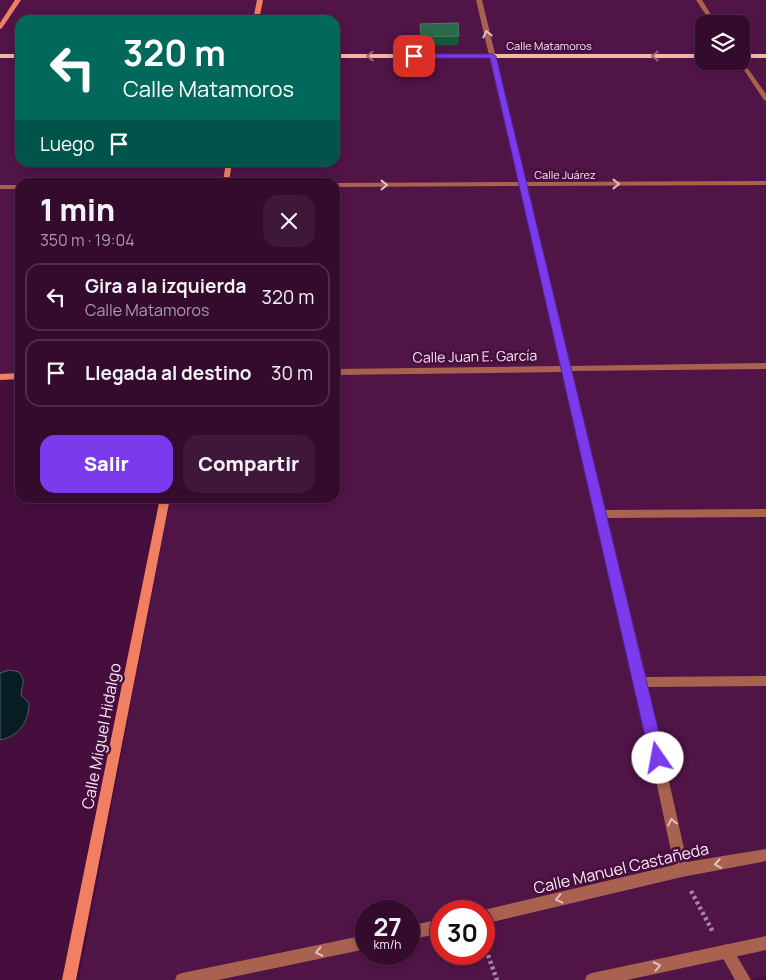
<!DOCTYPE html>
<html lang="es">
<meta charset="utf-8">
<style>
:root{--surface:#340a2d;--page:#3f1839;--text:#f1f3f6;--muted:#a99aaa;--line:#4e2b49;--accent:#7c3aed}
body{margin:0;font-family:Manrope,sans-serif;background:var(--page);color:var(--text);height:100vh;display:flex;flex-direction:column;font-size:19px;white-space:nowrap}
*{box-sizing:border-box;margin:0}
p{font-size:16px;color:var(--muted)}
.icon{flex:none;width:28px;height:28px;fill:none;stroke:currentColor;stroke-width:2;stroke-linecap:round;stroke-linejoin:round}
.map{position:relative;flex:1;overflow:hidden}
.sheet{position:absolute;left:15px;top:178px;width:325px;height:325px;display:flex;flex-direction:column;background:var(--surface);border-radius:15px;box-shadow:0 2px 8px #0003,0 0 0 1px var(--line)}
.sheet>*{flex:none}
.hud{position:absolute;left:15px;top:15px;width:325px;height:152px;border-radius:15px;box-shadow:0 2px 8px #0003,0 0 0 1px var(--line);background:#00695c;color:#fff;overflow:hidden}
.buttons{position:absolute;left:695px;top:15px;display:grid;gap:10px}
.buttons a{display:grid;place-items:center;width:55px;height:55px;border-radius:10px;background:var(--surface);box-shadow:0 2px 8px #0003,0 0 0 1px var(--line);font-size:25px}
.speed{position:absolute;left:355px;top:900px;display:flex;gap:10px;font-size:25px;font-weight:700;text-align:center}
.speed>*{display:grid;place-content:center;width:65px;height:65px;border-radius:50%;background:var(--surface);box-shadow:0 2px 8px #0003,0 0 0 1px var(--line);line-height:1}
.speed small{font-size:12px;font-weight:400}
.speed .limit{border:8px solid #d22;background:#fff;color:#111}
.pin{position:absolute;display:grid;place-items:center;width:42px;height:42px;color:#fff;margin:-21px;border-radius:10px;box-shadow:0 2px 8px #0006}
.me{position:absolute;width:55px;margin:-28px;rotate:348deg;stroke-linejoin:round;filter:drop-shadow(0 0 4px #0008)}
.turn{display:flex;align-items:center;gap:18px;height:105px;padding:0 25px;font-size:22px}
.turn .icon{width:65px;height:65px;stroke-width:2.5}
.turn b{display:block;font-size:35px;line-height:42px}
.then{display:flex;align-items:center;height:48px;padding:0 25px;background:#0003;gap:10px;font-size:19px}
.round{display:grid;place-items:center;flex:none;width:52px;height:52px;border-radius:15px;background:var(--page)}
.overview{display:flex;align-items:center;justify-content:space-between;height:85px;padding:0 25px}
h1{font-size:30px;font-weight:800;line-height:38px}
.cta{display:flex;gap:10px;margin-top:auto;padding:10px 25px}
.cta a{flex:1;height:58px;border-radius:15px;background:var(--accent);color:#fff;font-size:20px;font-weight:800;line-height:58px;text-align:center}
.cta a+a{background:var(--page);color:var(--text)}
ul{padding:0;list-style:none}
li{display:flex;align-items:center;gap:15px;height:68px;margin:0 10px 8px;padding:0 15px;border:2px solid var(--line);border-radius:15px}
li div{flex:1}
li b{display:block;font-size:19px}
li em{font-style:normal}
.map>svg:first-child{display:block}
.built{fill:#511447;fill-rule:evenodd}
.water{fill:#061e23;stroke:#505a62}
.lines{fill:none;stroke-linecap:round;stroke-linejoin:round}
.path{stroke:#a985a2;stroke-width:4.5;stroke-dasharray:3 3;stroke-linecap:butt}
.service{fill:#a96250;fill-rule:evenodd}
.minor{fill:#a96250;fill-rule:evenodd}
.secondary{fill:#f18063;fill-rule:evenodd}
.primary{fill:#f3b7a8;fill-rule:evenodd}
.wall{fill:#125a38}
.building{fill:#2b694d;stroke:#4c7d67}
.oneway{stroke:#e3bfc4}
.oneway2{stroke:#9c6272}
.route{fill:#7c3aed;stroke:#51269a}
.labels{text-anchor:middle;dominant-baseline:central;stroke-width:5;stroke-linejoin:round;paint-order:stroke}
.far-street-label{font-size:11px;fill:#fce7f6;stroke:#450e3c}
.street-label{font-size:14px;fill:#fce7f6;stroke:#450e3c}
.near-street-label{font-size:16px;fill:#fce7f6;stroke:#450e3c}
</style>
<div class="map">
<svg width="766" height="980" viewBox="0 0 766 980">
<rect width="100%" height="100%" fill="#450e3c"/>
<path class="built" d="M0 0H766V976L745 980H79L170 498H335V182H20V378H0ZM20 20H335V162H20ZM704 24H741V61H704ZM366 911H409V954H366ZM441 911H484V954H441Z"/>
<path class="water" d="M10 670 19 672C27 682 21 685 21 695L29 703C29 722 19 736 0 740V673Z"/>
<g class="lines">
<path class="path" d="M691 891 713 932
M484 944 497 980"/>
<path class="service" d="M726 944 731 946 751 980H735L719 951 721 946Z"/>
<path class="minor" d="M476 0H482L526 182 766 181V185L527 186 570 366 766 363V369L572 371 605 510 766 509V517L607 518 646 677 766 676V686L648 687 687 862 766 849V861L682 877 484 924V911H481L484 910 674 865 635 682 563 372 335 375V369L562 366 520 186 335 187V183L519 182Z
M696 0H702L717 24H712Z
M741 59 766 94V101L764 100 738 61H741Z
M0 185H20V189H0Z
M441 919V933L409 940V926Z
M366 935V949L218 980H175L177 975 182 973Z
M766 936V950L627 980H585L587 975 592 973Z"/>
<path class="secondary" d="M15 0H21L2 28 0 29V23Z
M257 0H263L259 20H253Z
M226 162H232L229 182H223Z
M20 373V379L0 380V374Z
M160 498H170L76 980H62Z"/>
<path class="primary" d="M0 54H20V58H0Z
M335 54H704V58H335Z
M741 54H766V58H741Z"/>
</g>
<path class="wall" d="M420 24 459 36 458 45 421 46Z"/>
<path class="building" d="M458 23 459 36 421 37 420 24Z"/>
<defs><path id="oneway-chevron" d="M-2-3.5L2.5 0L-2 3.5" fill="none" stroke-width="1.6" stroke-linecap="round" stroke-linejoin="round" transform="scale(1.25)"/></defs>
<g class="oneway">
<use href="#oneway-chevron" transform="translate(487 34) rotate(-103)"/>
<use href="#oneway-chevron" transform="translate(616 184)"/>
<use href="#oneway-chevron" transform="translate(384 185)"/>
<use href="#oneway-chevron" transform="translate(672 822) rotate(-102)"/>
<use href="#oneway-chevron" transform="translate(718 864) rotate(170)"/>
<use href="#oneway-chevron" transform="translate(559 899) rotate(167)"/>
<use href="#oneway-chevron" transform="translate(319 952) rotate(168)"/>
<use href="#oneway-chevron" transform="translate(657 966) rotate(-12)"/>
</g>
<g class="oneway2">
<use href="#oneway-chevron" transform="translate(370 56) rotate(180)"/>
<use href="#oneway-chevron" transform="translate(655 56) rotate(180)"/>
</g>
<path class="route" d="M492 54 496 56 665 758 663 762 658 764 652 762 650 758 490 58H414L411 56 414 54Z"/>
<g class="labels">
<g class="far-street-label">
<text x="549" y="45">Calle Matamoros</text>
<text x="565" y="174">Calle Juárez</text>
</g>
<g class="street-label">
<text transform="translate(475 356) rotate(-1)">Calle Juan E. García</text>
</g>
<g class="near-street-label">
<text transform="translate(101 736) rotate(-79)">Calle Miguel Hidalgo</text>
<text transform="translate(621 868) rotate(-13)">Calle Manuel Castañeda</text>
</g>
</g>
</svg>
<div class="buttons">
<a><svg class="icon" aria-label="layers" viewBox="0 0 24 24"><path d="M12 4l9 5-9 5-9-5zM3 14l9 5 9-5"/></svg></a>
</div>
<div class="speed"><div>27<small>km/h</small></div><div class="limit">30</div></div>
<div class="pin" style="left:414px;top:56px;background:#d93025"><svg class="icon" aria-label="arrive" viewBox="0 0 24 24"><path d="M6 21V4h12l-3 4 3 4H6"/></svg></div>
<svg class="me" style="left:658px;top:758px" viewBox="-20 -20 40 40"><circle r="19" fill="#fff"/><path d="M0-13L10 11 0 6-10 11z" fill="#7c3aed"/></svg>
<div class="hud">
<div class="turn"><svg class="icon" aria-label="left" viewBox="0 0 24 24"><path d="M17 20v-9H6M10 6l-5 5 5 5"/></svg><div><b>320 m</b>Calle Matamoros</div></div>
<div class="then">Luego<svg class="icon" aria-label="arrive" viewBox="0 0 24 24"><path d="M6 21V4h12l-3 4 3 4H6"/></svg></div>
</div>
<section class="sheet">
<div class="overview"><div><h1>1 min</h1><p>350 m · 19:04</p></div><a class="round"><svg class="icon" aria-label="close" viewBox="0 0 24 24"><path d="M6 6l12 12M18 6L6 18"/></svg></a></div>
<ul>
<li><svg class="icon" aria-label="left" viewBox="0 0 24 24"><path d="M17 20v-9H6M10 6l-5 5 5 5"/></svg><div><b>Gira a la izquierda</b><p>Calle Matamoros</p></div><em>320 m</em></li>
<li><svg class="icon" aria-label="arrive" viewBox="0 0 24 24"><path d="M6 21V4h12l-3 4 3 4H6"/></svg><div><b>Llegada al destino</b></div><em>30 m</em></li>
</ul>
<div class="cta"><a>Salir</a><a>Compartir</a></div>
</section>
</div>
